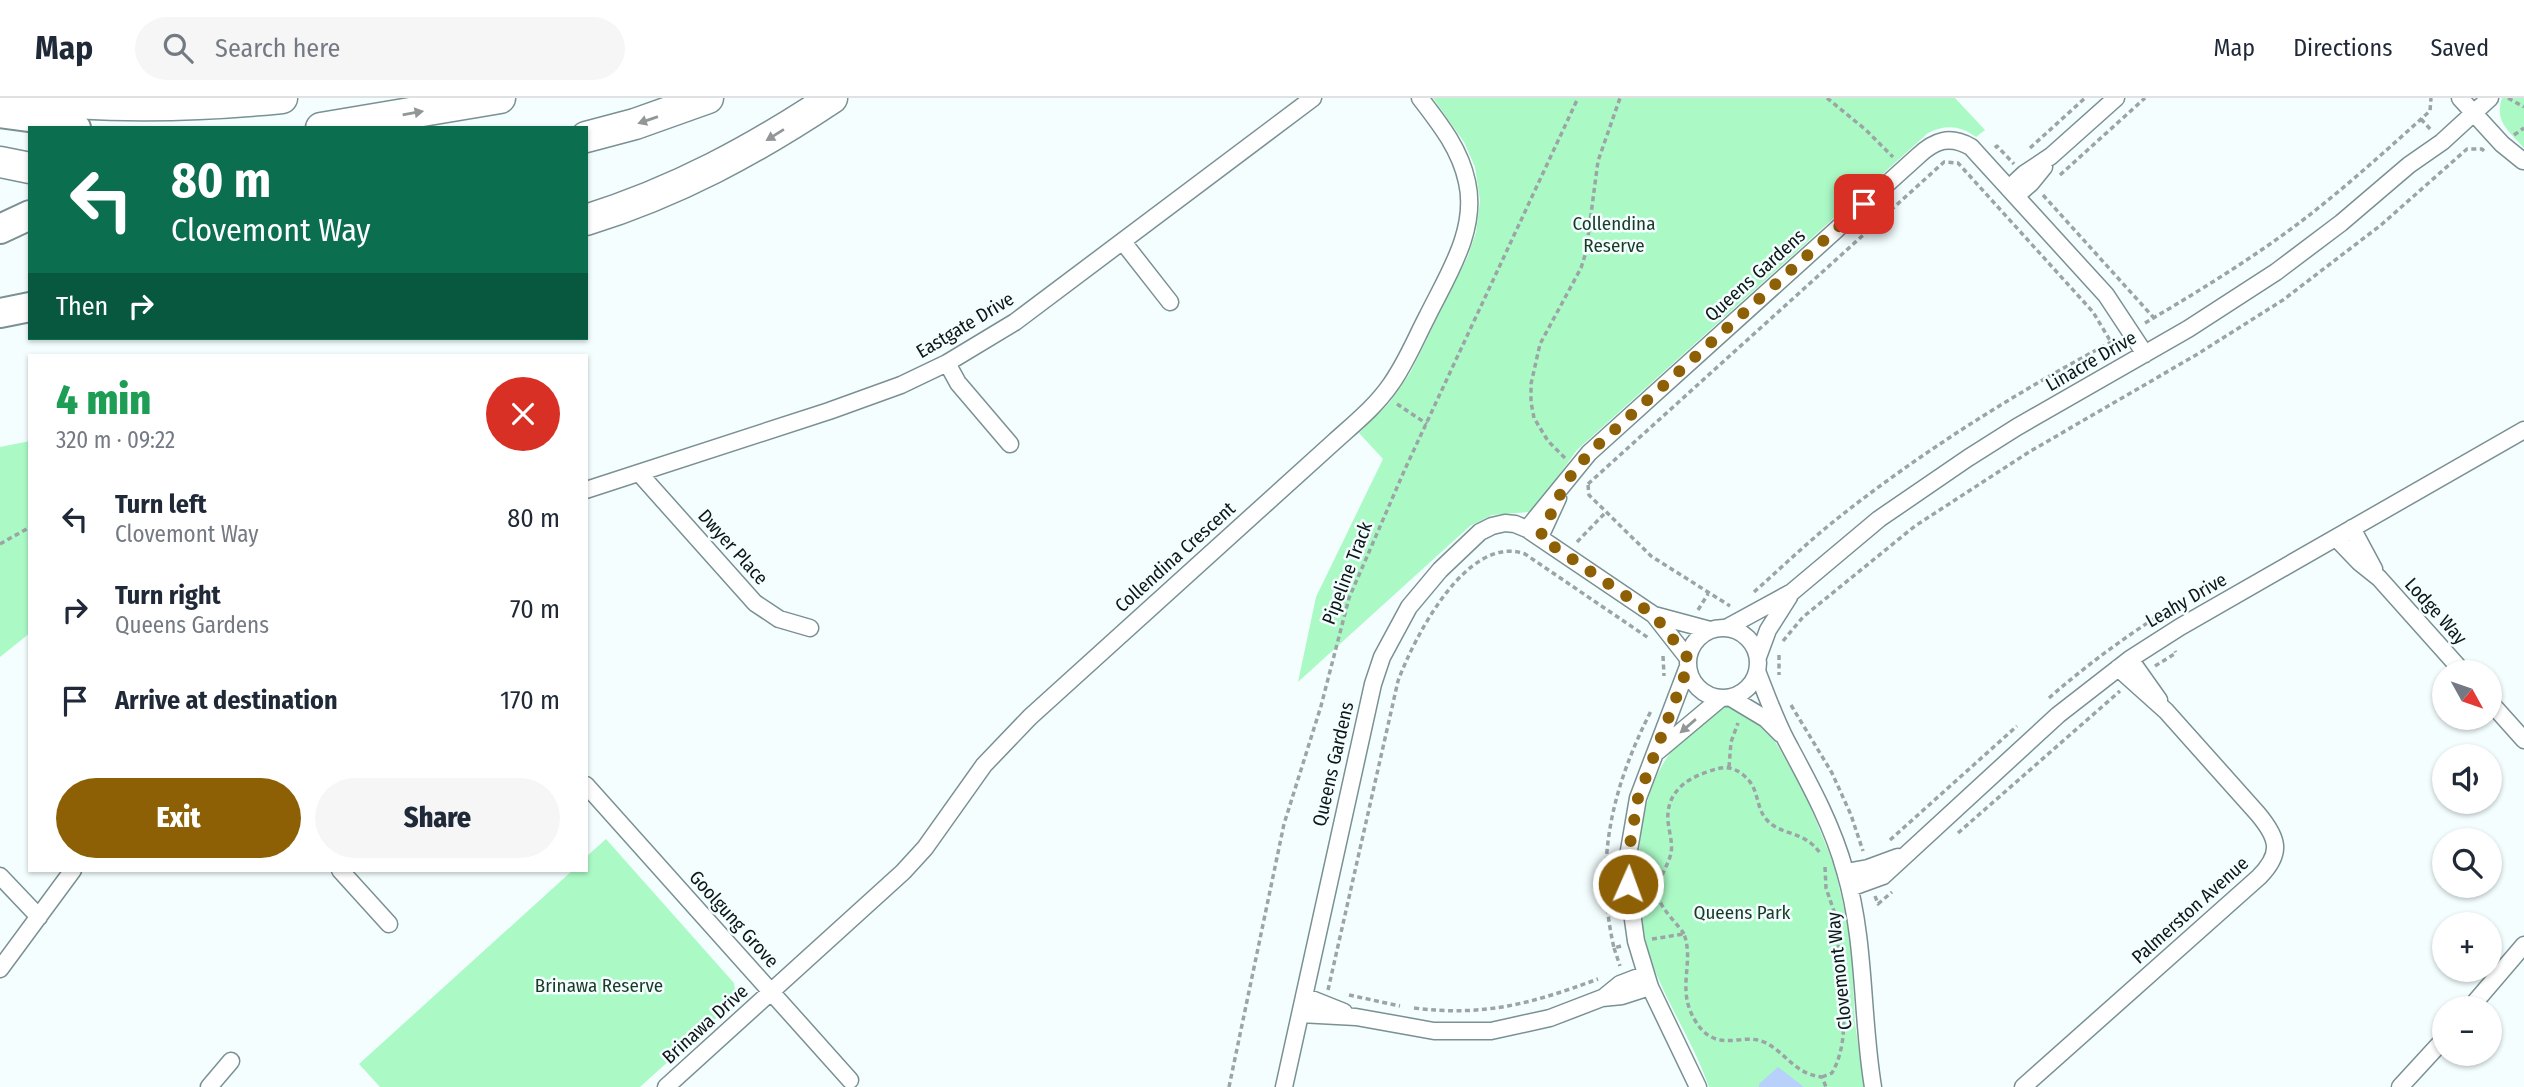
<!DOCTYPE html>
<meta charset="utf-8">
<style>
:root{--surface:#fff;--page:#f6f6f7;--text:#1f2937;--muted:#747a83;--line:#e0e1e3;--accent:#8d6006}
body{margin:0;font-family:"Fira Sans Condensed",sans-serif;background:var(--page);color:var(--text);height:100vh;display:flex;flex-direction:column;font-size:26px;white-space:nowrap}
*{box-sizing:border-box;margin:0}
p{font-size:23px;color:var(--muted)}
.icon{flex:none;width:38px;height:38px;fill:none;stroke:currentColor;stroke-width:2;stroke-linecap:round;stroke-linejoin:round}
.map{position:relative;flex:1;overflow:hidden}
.details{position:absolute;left:28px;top:256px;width:560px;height:518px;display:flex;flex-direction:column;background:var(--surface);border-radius:0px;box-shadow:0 2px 5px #0004}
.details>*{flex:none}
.banner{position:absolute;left:28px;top:28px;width:560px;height:214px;border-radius:0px;box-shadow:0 2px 5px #0004;background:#0b6e4f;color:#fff;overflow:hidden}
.needle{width:46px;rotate:130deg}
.buttons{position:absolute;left:2432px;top:562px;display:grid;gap:14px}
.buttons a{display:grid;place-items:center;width:70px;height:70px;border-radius:50%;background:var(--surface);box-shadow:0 2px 5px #0004;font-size:35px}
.pin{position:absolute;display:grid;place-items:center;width:60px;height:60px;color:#fff;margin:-30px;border-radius:14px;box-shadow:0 4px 10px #0006}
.me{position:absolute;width:77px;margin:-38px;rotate:2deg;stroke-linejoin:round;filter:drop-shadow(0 0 5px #0008)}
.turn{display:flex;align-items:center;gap:24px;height:147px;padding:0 28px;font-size:32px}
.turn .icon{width:91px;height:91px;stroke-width:2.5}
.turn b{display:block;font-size:49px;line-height:60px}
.then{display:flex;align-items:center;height:66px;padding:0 28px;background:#0003;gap:14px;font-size:26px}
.round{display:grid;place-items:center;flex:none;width:74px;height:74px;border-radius:37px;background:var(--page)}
.headline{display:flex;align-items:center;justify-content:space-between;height:119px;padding:0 28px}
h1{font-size:42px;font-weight:800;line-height:52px;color:#1e9e55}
.action{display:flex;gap:14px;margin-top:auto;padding:14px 28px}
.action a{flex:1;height:80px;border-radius:42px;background:var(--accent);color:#fff;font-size:28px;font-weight:800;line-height:80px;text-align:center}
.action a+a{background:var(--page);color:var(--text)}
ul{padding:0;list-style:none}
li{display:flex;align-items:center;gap:21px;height:91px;padding:0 28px}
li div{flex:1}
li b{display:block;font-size:26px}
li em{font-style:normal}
header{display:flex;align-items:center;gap:42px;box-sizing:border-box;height:98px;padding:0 35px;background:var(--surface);border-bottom:2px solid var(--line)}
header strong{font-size:33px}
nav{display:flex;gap:38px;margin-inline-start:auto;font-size:24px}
.search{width:490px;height:63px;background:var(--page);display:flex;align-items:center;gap:18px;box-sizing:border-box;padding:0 24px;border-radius:38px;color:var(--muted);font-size:26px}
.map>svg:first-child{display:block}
.green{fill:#abfac6}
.water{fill:#b7d1fb}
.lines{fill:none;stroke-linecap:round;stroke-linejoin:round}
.minor-casing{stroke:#7a9093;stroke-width:19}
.trunk-casing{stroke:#7a9093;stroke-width:32}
.motorway-casing{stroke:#7a9093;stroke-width:33}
.path{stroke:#9ca5a6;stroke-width:3.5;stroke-dasharray:5 3.5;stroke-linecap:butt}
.minor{stroke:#fff;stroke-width:16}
.trunk{stroke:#fff;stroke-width:28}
.motorway{stroke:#fff;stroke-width:30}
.oneway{fill:#939697}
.route{stroke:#8d6006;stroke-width:12;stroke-dasharray:0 21.6}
.labels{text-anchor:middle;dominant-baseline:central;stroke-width:5;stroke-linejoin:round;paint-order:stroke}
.park-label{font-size:19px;fill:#183b26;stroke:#f4feff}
.street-label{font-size:19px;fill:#0e1617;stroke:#f4feff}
</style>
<header>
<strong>Map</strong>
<div class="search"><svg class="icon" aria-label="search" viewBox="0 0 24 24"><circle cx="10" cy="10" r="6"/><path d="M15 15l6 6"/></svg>Search here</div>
<nav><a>Map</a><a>Directions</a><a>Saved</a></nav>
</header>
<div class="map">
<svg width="2524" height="989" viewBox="0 0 2524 989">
<rect width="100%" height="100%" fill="#f4feff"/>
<path class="green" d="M1433 0H1955L1985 32 1976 39C1961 28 1946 26 1928 35L1577 352 1539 405 1529 414 1492 417 1470 428 1298 584 1316 499 1383 361 1359 335 1389 305 1410 275 1468 158 1476 134 1480 103 1475 69 1464 44Z
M2502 0H2524V50C2509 33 2494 24 2502 0Z
M30 343V535L0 559V349Z
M1730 608 1762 627 1773 640 1805 695 1834 767 1851 840 1855 925 1864 989H1709C1695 949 1671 912 1655 873 1631 812 1629 698 1677 647 1690 633 1707 621 1721 609Z
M606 741 734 885 736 897 733 905 640 989H380L359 966 573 772H586V759Z"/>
<path class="water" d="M1778 969 1804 989H1759V986Z"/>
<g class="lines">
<defs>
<path id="minor" d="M2460 0 2502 46 2523 63
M2009 90 2024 76 2051 58 2116 0
M2016 98 2031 85 2044 69
M1123 144 1170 204
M947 265 958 285 1010 346
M639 375 755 505 779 521 810 530
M586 392 829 313 901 287 947 265 1015 224 1313 0
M2352 430 2374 471
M1527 431 1589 355 1918 58C1935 42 1950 37 1971 49L2106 197 2145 256
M1540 439 1558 400
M2336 440 2359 464 2379 480 2463 574
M1654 517 1710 532
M1688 565a35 35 0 1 1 70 0a35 35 0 1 1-70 0Z
M1726 530 1792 494 1879 421 1968 360 2017 329 2188 231 2276 174 2341 125 2409 67 2442 44 2490 0
M1758 559 1768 532 1789 499
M2130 561 2159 602
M1687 571 1638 700 1628 758V786L1636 843 1650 889 1698 989
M1757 573C1766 596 1775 621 1786 642 1809 685 1832 726 1845 773 1866 844 1861 917 1873 989
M1731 600 1766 621 1781 636
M2490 604 2524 642
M1658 653 1720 601
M586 687 850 982
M340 772 389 826
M1846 774 1868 770 1898 759
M0 778 39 819
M1850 790 1883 778 2058 617 2130 561 2180 529 2524 332
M0 871 73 772
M1304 898 1344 914
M1604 899 1620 886 1646 876
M2470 910 2524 847
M1300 916 1356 919 1434 933H1491L1550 920 1602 900 1622 898 1650 889
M209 989 231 963
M666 989 903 774 925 750 984 667 1030 619 1335 343C1355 325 1376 308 1391 286 1406 265 1415 242 1427 219 1447 178 1478 132 1467 84 1460 51 1440 26 1420 0
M1284 989 1373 586 1382 559 1409 509 1440 472 1480 434 1492 428 1505 425 1515 426 1527 431 1654 517 1687 559
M2023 989 2259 779C2283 755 2278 740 2258 716L2166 613 2118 570
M2400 989 2445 940"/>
<path id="trunk" d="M0 15 58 23 76 30
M0 131 30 117
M0 215 30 209"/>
<path id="motorway" d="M13 0C102 10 193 9 282 0
M321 30 500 0
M586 39 635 26 708 0
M0 64 30 70
M586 122C676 94 754 52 832 0"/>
</defs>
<use href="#minor" class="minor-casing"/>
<use href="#trunk" class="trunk-casing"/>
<use href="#motorway" class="motorway-casing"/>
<path class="path" d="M1827 0 1866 32 1893 59
M2508 0 2524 9
M2421 21 2431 32
M2514 37 2524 30
M1995 50 1997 48 2014 66
M2030 50 2085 0
M2060 77 2145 0
M2043 97 2154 220
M2145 225C2199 193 2253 160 2303 122 2347 88 2389 50 2430 13L2431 0
M1397 306 1427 326
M1565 360 1548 343 1534 320 1531 304V286L1540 246 1581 170 1586 154 1598 63 1620 0
M1588 386 1944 64 1958 65 1968 76 2093 214 2111 244
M1588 387 1589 397 1651 458 1730 508
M1577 444 1605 415
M0 446 30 429
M1754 494C1782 469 1809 443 1838 420 1924 352 2020 292 2117 241
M1698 512 1708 496
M1783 543 1803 519 1915 428 2029 354 2196 257 2283 202 2381 127 2467 51H2482L2484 53
M1779 557V577
M1663 558 1664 578
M2155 568 2176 555 2175 553
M2049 600C2082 571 2118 544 2155 520L2158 526
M1791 607 1832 675 1851 717 1863 753
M1729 669 1731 644 1738 625
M1958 735 2120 593
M1890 742 2017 628
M1825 769 1826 790 1837 822
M1875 798 1878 806 1892 794
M1684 836C1677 825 1663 813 1659 801 1653 786 1668 770 1671 755 1673 745 1669 734 1668 723 1666 697 1683 682 1707 674 1721 669 1730 667 1742 676 1761 690 1754 708 1767 722 1781 738 1804 732 1820 755
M1652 841 1684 836C1695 866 1675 891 1696 924 1701 932 1707 938 1716 941 1732 946 1748 937 1764 944 1787 955 1794 976 1822 979L1826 989
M1621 848 1614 850C1594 763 1612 689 1652 611
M1614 850 1620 868
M1328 892 1398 583C1414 540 1467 435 1525 456L1650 541
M1349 897 1400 908
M1414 910C1485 919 1533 905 1598 881
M1822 979 1832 975C1851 941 1842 901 1838 865 1837 855 1839 846 1839 837
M1229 989 1284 726 1321 608 1349 500 1405 371 1578 0"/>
<use href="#minor" class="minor"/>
<use href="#trunk" class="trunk"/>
<use href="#motorway" class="motorway"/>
</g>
<defs><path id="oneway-solid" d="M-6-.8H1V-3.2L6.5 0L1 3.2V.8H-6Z" transform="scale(1.75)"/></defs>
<g class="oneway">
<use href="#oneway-solid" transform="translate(413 15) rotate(-10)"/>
<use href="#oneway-solid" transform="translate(648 22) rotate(161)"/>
<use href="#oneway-solid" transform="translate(775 37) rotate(148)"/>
<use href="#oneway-solid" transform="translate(1688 628) rotate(139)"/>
</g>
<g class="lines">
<path class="route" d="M1628 786V758L1638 700 1687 571V559L1654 517 1540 439 1566 384 1589 355 1864 106"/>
</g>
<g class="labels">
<g class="park-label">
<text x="1614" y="125">Collendina<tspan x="1614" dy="22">Reserve</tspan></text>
<text x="1742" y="814">Queens Park</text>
<text x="599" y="887">Brinawa Reserve</text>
</g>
<g class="street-label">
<text transform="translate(1755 177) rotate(-42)">Queens Gardens</text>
<text transform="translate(965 227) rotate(-31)">Eastgate Drive</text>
<text transform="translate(2091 263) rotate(-30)">Linacre Drive</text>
<text transform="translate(733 449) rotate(48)">Dwyer Place</text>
<text transform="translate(1175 459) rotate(-42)">Collendina Crescent</text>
<text transform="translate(1347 475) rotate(-69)">Pipeline Track</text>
<text transform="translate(2186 502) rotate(-30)">Leahy Drive</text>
<text transform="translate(2436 513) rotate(48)">Lodge Way</text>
<text transform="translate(1333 666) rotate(-77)">Queens Gardens</text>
<text transform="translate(2190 812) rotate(-42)">Palmerston Avenue</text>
<text transform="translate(734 821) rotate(48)">Goolgung Grove</text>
<text transform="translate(1839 873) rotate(-96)">Clovemont Way</text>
<text transform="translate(705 926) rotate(-42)">Brinawa Drive</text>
</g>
</g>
</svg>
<div class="buttons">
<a><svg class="needle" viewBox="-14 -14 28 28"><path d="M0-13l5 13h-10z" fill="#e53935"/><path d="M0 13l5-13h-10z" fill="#747a83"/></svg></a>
<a><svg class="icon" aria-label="sound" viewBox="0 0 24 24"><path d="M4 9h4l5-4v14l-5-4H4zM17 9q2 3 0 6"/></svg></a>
<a><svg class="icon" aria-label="search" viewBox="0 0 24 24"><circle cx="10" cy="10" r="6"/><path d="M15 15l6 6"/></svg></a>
<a>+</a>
<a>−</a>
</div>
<div class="pin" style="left:1864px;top:106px;background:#d93025"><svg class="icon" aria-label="arrive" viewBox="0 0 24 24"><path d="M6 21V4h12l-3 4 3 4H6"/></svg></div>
<svg class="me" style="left:1628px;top:786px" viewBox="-20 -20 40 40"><circle r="17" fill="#8d6006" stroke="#fff" stroke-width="3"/><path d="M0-11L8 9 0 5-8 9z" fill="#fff"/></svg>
<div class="banner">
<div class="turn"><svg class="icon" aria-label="left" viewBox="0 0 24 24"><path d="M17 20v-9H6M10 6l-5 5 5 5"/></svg><div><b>80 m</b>Clovemont Way</div></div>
<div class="then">Then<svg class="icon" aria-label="right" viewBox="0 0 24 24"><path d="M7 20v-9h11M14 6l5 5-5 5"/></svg></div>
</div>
<section class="details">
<div class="headline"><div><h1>4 min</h1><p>320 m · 09:22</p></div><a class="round" style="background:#d93025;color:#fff"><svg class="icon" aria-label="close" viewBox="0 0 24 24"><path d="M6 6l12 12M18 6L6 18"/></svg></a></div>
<ul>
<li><svg class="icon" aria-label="left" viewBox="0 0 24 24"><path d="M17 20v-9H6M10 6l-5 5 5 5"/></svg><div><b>Turn left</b><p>Clovemont Way</p></div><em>80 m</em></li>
<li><svg class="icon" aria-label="right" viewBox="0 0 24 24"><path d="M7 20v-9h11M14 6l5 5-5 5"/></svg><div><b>Turn right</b><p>Queens Gardens</p></div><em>70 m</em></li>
<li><svg class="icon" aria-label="arrive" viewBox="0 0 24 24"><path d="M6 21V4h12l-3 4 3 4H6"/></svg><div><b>Arrive at destination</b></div><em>170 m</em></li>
</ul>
<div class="action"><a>Exit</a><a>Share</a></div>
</section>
</div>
